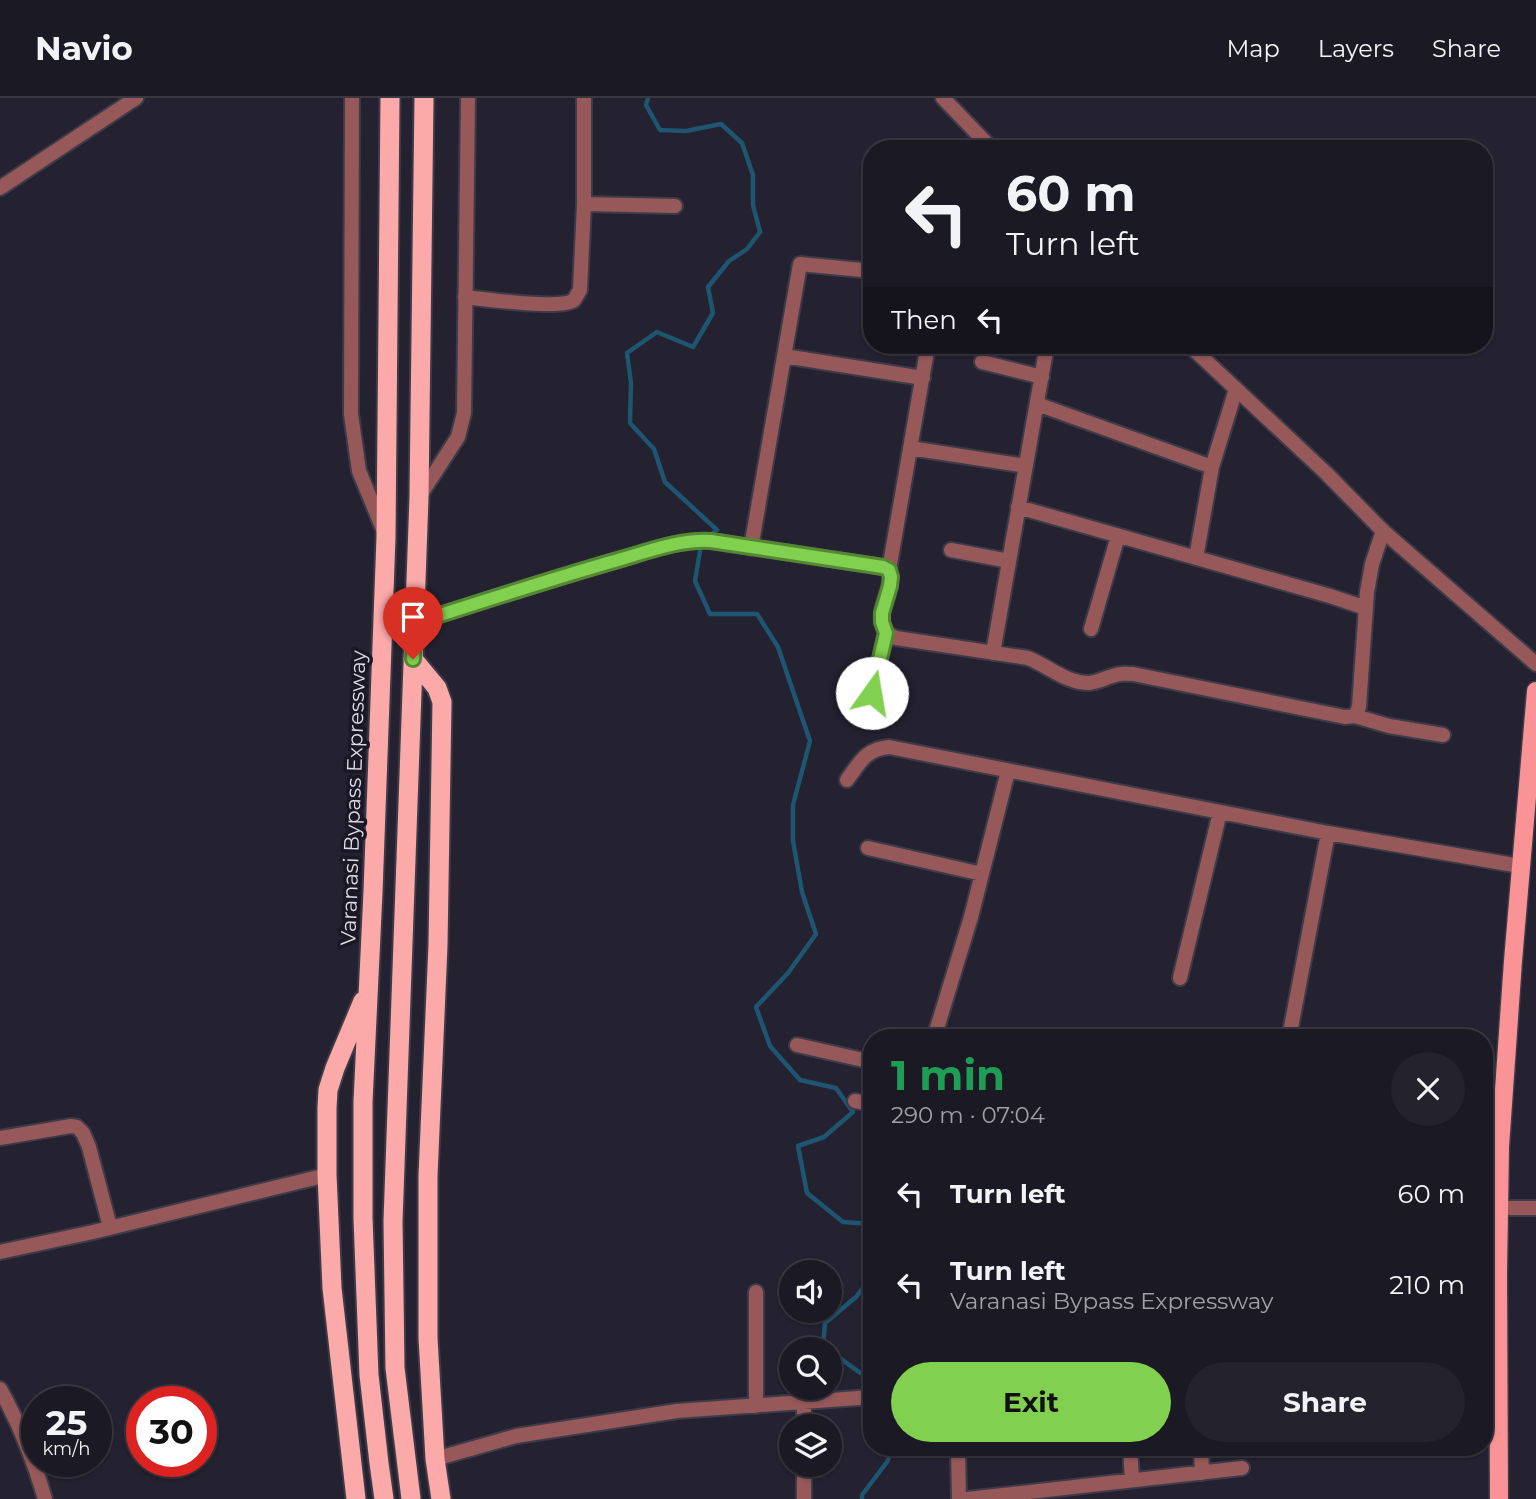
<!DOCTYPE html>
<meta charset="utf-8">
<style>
:root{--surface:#1b1924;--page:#24222c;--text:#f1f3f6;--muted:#a0a0a6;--line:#393841;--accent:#82d04f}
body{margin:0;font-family:Montserrat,sans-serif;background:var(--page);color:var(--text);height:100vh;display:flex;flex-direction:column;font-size:26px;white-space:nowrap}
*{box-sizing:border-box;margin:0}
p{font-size:23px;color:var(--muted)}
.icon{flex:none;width:38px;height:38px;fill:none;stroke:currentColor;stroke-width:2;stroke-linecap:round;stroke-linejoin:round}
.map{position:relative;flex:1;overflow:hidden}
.panel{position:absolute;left:863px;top:931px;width:630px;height:427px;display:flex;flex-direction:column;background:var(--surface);border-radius:28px;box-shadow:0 2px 5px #0004,0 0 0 2px var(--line)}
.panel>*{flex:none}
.top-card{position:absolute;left:863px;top:42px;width:630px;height:214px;border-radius:28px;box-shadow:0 2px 5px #0004,0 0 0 2px var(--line);background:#1b1924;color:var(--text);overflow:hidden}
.buttons{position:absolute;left:779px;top:1162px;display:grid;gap:14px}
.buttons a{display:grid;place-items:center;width:63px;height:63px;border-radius:50%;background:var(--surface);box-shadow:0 2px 5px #0004,0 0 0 2px var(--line);font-size:35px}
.speed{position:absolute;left:21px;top:1288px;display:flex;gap:14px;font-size:35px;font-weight:700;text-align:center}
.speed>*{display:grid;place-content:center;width:91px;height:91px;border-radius:50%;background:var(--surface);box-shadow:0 2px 5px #0004,0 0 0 2px var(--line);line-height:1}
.speed small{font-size:18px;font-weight:400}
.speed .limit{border:10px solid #d22;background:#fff;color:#111}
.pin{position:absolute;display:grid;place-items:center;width:60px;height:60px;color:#fff;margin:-72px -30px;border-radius:50% 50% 50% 0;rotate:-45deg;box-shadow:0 0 7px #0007}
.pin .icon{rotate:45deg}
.me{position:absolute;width:77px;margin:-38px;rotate:13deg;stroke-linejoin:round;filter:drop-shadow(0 0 5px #0008)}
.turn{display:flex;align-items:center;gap:24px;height:147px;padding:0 28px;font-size:32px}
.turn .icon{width:91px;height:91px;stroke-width:2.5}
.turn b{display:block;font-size:49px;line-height:60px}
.then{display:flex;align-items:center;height:66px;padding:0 28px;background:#0003;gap:14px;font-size:26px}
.round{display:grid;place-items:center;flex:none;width:74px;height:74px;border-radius:37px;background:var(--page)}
.summary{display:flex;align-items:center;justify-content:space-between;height:119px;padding:0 28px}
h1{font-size:42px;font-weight:700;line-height:52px;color:#1e9e55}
.cta{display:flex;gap:14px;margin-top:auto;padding:14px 28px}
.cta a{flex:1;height:80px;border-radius:42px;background:var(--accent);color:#111;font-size:28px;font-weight:700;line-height:80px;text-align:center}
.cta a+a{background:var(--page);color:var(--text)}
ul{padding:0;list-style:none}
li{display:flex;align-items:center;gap:21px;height:91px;padding:0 28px}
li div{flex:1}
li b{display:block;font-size:26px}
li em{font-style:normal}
header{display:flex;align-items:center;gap:42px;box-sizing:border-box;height:98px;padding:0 35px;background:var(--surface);border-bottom:2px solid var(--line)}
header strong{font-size:33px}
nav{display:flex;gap:38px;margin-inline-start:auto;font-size:24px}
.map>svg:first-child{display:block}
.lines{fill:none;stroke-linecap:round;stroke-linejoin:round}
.stream{stroke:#1e5672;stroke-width:4.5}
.minor-casing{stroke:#3e3b49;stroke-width:18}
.tertiary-casing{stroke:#3e3b49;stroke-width:18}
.primary-casing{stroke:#3e3b49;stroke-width:21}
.trunk-casing{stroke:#3e3b49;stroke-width:23}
.minor{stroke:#965859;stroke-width:14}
.tertiary{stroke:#965859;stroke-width:14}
.primary{stroke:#fa9395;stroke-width:18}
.trunk{stroke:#fca9aa;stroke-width:19}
.route-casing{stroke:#548733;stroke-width:18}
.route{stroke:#82d04f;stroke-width:12}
.labels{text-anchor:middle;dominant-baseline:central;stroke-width:7;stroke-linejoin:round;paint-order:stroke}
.street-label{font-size:21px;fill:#dedce6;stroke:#1b1826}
</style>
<header>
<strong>Navio</strong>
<nav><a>Map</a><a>Layers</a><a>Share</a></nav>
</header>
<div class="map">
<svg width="1536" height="1401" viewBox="0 0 1536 1401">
<rect width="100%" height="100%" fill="#242130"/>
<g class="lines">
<path class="stream" d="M648 0 646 7 660 32 686 33 721 26 742 45 753 77V107L760 134 747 151 729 163 708 189 713 215 693 249 657 234 627 255 631 285 630 325 654 351 665 384 717 432 709 438
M701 447 695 483 710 516H757L778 549 810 643 793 707V743L802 794 816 836 788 875 756 909 770 948 800 982 836 990 853 1014 824 1039 798 1048 807 1095 843 1124 872 1126
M827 1251 823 1248 825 1225 856 1199 872 1178
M830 1253 859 1274 872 1281
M862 1401V1397L887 1364 893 1349"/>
<defs>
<path id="minor" d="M584 0V106L675 108
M465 199C484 201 562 212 574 202 575 201 579 193 580 192L584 106
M784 258 923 280
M982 264 1042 279
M1037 306 1212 369
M910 350 1026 368
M1018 409 1330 498 1366 510
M751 450 800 166 872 173
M951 452 1009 463
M1196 460 1212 369 1236 291
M889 472 928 247
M414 525C482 504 549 482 617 462 647 454 679 441 711 443L883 469 889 472C894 490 879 506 882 524 882 525 886 534 886 535L896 540 1028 560C1048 568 1066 585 1089 585 1099 584 1107 579 1116 577 1121 575 1127 576 1133 576L1345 619 1355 618 1359 609 1367 494 1372 466 1383 433
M1091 531 1118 438
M993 555 1047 247
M872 595 886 535
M1355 618 1389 628 1443 637
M847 682C860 664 866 651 889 649L1328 735 1520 768
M868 750 982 776
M1180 880 1220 714
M934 940 971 819 1008 673
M1289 940 1328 735
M797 947 872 964
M855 1003 872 1006
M0 1040 71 1028 77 1029 83 1035 89 1049 110 1129
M1498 1110H1536
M0 1154 93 1134 327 1077
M1484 1245 1499 1244
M0 1291C19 1325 34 1363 45 1401
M804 1304V1328
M756 1308V1194
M958 1349 959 1401
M1130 1349 1132 1382
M1201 1349 1202 1375
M435 1361 516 1338 677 1313 872 1299
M804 1367V1401
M967 1401 1242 1370"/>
<path id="tertiary" d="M352 0 351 316 359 373 383 431
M943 0 992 51
M0 90 136 0
M1189 247 1326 375 1383 433 1536 566
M419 399 458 339 464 315 468 0"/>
<path id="primary" d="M1499 1401 1498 1175 1500 1049 1513 863 1536 593"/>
<path id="trunk" d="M413 561 437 590 442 604 438 847 428 1078V1240L435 1361 441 1401
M356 1401 332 1190 327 1077V1010L328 992 335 970 363 903
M384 1401 379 1365 369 1277 363 1120V1004L373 794 386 439 390 0
M411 1401 395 1270 393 1123 419 399 424 0"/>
</defs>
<use href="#minor" class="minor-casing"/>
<use href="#tertiary" class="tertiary-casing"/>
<use href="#primary" class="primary-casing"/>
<use href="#trunk" class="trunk-casing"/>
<use href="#minor" class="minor"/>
<use href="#tertiary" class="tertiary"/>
<use href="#primary" class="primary"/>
<use href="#trunk" class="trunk"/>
</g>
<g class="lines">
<defs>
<path id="route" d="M413 561 415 525C480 504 545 483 611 464 644 455 677 441 711 443L883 469 889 472 891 479 890 488 882 515V524L886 535 872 595"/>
</defs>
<use href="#route" class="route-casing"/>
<use href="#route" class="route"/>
</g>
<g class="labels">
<g class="street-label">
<text transform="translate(353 700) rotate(-88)">Varanasi Bypass Expressway</text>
</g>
</g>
</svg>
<div class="buttons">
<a><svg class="icon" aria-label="sound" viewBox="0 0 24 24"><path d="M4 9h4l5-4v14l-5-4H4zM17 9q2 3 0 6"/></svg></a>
<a><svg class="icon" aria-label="search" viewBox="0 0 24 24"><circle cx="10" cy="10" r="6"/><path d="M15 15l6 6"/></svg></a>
<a><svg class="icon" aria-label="layers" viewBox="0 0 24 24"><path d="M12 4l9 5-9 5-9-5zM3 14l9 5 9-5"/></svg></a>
</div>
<div class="speed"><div>25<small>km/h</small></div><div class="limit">30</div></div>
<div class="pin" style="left:413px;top:561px;background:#d93025"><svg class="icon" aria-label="arrive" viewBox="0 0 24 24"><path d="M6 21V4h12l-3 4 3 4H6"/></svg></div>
<svg class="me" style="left:872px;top:595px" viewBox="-20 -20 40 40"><circle r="19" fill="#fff"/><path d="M0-13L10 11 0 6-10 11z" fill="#82d04f"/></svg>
<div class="top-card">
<div class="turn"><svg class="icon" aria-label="left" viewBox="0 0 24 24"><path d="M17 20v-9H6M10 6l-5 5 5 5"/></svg><div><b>60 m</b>Turn left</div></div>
<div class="then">Then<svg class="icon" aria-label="left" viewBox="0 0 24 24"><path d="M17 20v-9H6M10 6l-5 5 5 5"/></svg></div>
</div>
<section class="panel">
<div class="summary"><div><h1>1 min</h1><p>290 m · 07:04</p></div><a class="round"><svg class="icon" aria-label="close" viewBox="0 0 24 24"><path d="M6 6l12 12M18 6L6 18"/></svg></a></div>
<ul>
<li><svg class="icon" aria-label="left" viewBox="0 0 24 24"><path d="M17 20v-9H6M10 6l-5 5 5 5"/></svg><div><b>Turn left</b></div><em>60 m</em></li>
<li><svg class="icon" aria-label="left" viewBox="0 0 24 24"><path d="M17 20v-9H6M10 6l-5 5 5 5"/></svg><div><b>Turn left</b><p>Varanasi Bypass Expressway</p></div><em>210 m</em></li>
</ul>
<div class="cta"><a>Exit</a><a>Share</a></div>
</section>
</div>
